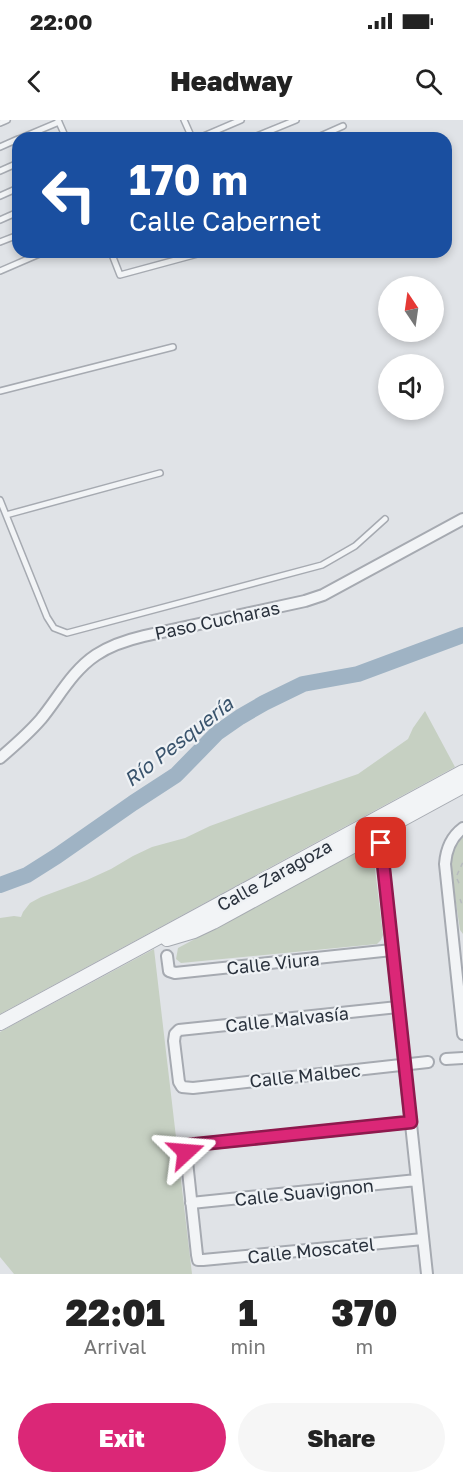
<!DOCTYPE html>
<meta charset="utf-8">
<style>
:root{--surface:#fff;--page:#f6f6f6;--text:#222;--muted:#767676;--accent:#db2777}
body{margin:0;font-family:"Golos Text",sans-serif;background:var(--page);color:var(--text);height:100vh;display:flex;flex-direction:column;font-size:22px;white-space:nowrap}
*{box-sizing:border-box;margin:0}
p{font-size:20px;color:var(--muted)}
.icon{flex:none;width:33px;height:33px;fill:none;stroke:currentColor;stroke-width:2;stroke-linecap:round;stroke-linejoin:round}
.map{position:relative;height:1154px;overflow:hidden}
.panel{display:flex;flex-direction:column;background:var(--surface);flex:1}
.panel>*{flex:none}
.guide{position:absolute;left:12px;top:12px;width:440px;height:126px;border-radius:18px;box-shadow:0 3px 9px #0003;background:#1a4fa0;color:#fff;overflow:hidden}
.needle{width:39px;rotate:347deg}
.fabs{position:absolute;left:378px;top:156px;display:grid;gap:12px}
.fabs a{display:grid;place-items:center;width:66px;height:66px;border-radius:50%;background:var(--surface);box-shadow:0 3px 9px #0003;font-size:30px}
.pin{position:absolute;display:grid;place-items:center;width:51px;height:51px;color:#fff;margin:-26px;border-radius:12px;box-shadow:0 3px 9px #0006}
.me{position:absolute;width:66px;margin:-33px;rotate:71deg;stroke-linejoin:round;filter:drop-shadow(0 0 4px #0008)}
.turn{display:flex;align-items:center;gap:21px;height:126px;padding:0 18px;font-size:27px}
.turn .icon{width:78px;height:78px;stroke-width:2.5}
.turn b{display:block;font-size:42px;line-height:51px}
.eta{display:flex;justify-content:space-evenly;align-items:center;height:102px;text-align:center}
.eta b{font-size:36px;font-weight:800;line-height:42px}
.cta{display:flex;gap:12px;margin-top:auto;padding:12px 18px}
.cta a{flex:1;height:69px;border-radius:36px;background:var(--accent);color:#fff;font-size:24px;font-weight:800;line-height:69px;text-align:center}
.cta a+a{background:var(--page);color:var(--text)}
.status{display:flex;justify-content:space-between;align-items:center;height:42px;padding:0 30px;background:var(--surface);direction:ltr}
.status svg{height:16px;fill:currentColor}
header{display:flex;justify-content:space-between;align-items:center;height:78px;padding:0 18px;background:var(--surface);font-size:27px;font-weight:800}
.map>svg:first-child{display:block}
.green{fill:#c6d0c2}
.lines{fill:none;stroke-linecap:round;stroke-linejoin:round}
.river{stroke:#9fb3c4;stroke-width:16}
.service-casing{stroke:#a6aab1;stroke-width:8}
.minor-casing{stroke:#a6aab1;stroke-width:14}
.tertiary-casing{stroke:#a6aab1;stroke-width:16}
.path{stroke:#b6babe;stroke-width:1.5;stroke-dasharray:4.5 4.5;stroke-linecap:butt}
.service{stroke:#f2f4f6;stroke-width:5}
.minor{stroke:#f2f4f6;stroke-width:10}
.tertiary{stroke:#f2f4f6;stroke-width:14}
.route-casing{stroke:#8e194d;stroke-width:15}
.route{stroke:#db2777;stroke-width:10}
.labels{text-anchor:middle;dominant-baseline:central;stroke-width:4.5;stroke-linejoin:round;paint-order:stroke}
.street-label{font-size:18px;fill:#2a323d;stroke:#eff2f5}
.water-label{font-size:20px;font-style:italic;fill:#39536c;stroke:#eff2f5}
</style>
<div class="status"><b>22:00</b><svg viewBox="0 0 49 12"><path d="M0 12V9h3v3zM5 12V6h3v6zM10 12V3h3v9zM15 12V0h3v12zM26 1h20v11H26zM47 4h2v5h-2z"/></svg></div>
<header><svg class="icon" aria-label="back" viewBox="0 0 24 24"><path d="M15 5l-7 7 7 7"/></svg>Headway<svg class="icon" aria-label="search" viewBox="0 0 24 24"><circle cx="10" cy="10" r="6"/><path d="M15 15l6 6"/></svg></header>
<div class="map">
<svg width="463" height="1154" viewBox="0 0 463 1154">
<rect width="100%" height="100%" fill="#e0e3e7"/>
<path class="green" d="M425 591 455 647 0 894V798L14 796 21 797 23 792 30 783 41 777 87 760 111 749 133 736 152 727 185 718 210 706 254 690 358 654 408 619 413 608Z
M463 717V814L460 810 450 742C452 732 455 724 463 717Z
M372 724 383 815 381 820 377 824 181 843 176 839 178 828Z
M154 829 192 1154H14L0 1137V912Z"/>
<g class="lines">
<path class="river" d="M0 765 27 755 57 736 133 683 176 655 217 613 240 597 264 583 303 564 358 554 463 515"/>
<defs>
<path id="service" d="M58 0 66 18
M184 0 192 18
M0 3 7 0
M21 18 59 2
M199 18 241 0
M252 18 296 0
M316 18 343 6
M0 27 18 19
M0 51 18 43
M0 76 18 68
M0 100 18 92
M0 122 18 115
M111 132 120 155 205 132
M0 151 44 132
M0 271 173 227
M0 380 47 497 54 508 67 513 322 445 355 426 385 399
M6 395 160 353"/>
<path id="minor" d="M0 638C14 626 29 613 41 599 59 577 72 551 96 535 111 525 127 520 144 516L305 481 323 475 463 399
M463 708C451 717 446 730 445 744L463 914
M381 723 427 1154
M167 836 169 851 175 853 392 830
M398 887 179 910 175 914 174 921 179 962 182 967 193 968 428 942
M446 939 463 938
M411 1002 191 1025 186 1027V1032L197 1135 198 1140H203L423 1119
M191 1083 417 1060"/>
<path id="tertiary" d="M167 819 194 811 213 802 463 666
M0 903 463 652"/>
</defs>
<use href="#service" class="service-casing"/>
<use href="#minor" class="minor-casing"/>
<use href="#tertiary" class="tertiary-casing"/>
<path class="path" d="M457 755 463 742
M457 759 459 763 463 765
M460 779 463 787"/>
<use href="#service" class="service"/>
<use href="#minor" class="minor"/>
<use href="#tertiary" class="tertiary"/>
</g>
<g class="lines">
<defs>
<path id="route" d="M186 1032V1027L190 1025 411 1002 381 723"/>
</defs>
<use href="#route" class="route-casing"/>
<use href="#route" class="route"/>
</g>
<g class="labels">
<g class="street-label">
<text transform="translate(217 500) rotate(-12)">Paso Cucharas</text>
<text transform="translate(274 755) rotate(-29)">Calle Zaragoza</text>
<text transform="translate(273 843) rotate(-6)">Calle Viura</text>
<text transform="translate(287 899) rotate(-6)">Calle Malvasía</text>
<text transform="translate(305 955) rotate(-6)">Calle Malbec</text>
<text transform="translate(304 1072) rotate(-6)">Calle Suavignon</text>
<text transform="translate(311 1130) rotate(-6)">Calle Moscatel</text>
</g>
<g class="water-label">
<text transform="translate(178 621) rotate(-38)">Río Pesquería</text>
</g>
</g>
</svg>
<div class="fabs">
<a><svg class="needle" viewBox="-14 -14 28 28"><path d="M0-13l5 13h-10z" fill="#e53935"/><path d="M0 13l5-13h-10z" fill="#767676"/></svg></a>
<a><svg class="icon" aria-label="sound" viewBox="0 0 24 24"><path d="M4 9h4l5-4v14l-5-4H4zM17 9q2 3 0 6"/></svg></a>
</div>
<div class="pin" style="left:381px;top:723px;background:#d93025"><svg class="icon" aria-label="arrive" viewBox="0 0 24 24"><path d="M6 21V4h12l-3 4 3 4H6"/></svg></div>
<svg class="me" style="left:186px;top:1032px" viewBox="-20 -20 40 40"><path d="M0-17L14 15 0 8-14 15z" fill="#db2777" stroke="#fff" stroke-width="4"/></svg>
<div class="guide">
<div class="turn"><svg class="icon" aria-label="left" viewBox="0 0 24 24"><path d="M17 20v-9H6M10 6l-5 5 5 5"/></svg><div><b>170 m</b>Calle Cabernet</div></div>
</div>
</div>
<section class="panel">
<div class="eta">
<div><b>22:01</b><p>Arrival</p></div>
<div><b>1</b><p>min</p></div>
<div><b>370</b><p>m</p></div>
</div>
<div class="cta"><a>Exit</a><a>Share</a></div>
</section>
